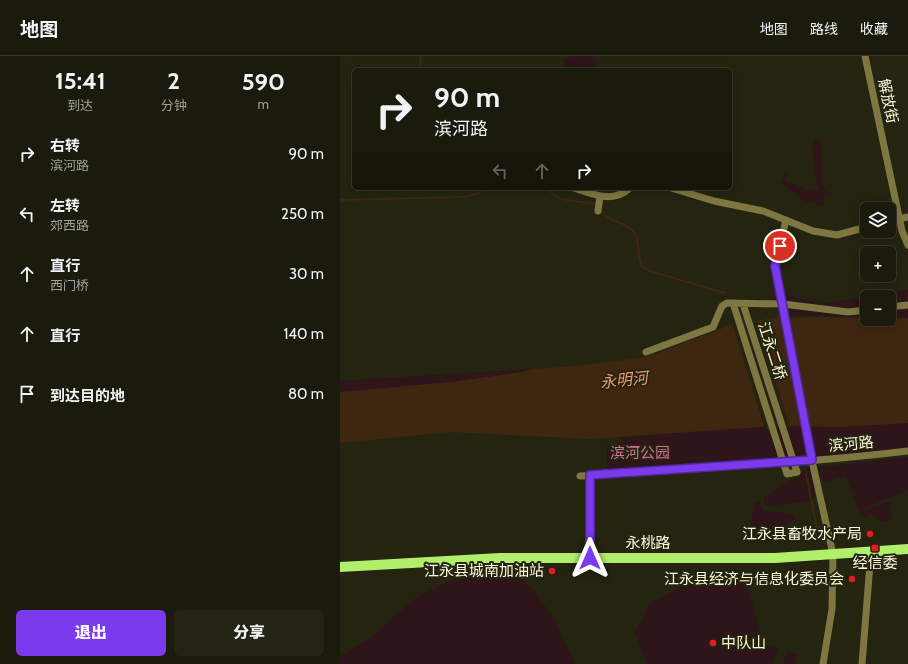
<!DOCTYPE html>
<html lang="zh">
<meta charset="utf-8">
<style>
:root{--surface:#1b1b0d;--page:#242416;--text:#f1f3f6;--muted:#a0a19d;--line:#39392e;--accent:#7c3aed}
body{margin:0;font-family:Cabin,"Noto Sans SC",sans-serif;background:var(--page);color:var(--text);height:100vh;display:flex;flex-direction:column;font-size:15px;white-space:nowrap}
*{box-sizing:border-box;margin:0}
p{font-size:13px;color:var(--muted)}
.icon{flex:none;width:22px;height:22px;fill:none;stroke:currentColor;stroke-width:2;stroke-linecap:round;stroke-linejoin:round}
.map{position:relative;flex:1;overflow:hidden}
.details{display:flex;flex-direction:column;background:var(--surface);width:340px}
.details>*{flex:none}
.guide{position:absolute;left:12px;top:12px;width:380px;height:122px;border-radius:6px;box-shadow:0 2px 10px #0003,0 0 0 1px var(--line);background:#1b1b0d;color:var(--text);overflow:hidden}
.buttons{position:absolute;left:520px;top:146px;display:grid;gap:8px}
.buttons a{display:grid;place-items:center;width:36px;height:36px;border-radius:6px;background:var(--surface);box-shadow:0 2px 10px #0003,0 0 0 1px var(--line);font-size:20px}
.pin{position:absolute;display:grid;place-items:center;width:34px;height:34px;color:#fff;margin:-17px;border:2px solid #fff;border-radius:50%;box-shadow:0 1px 4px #0007}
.me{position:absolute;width:44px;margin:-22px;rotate:0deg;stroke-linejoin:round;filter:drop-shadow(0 0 3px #0008)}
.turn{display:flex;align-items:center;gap:14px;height:84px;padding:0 16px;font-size:18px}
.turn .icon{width:52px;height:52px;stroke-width:2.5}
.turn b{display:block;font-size:28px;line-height:34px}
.lanes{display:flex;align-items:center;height:38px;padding:0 16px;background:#0003;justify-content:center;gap:20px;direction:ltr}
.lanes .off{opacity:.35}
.eta{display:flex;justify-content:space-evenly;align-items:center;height:68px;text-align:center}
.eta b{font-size:24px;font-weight:800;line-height:28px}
.button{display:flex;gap:8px;margin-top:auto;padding:8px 16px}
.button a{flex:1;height:46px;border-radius:6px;background:var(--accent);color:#fff;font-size:16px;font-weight:800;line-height:46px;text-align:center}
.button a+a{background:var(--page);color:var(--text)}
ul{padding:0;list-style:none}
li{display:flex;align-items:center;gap:12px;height:60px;padding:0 16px}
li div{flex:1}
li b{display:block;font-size:15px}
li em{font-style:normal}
header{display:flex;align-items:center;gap:24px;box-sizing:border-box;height:56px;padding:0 20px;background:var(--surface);border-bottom:1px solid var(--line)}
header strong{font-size:19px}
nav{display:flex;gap:22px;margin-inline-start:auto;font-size:14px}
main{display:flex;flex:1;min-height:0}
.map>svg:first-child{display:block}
.green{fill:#2d151a}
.water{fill:#3f2610}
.pier{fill:#242411}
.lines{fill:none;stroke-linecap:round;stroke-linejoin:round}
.stream{stroke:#3f2610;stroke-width:2}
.minor{stroke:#7e7742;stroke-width:7}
.primary{stroke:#b1ef6b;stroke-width:10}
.route-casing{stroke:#51269a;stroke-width:10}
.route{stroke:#7c3aed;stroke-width:7}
.poi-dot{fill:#e61924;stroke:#242411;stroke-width:1.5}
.labels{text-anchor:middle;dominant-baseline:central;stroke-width:4;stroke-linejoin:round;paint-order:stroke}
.street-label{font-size:15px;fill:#fbf9d9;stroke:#242411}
.park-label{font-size:15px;fill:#d36c96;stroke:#242411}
.poi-label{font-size:15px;fill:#fbf9d9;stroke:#242411;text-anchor:end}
.water-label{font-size:16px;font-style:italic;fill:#f09972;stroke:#242411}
</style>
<header>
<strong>地图</strong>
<nav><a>地图</a><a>路线</a><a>收藏</a></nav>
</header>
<main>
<section class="details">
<div class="eta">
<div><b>15:41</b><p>到达</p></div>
<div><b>2</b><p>分钟</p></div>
<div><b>590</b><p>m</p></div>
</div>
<ul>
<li><svg class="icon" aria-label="right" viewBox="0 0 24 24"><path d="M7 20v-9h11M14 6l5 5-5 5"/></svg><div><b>右转</b><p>滨河路</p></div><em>90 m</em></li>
<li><svg class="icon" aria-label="left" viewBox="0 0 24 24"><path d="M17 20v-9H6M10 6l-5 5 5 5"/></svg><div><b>左转</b><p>郊西路</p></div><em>250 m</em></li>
<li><svg class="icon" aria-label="ahead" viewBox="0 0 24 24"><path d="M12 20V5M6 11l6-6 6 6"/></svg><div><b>直行</b><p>西门桥</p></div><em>30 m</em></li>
<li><svg class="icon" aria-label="ahead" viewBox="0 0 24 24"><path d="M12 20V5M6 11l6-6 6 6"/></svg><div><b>直行</b></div><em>140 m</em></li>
<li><svg class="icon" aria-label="arrive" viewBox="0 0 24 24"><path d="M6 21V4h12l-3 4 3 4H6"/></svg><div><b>到达目的地</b></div><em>80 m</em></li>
</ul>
<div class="button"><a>退出</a><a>分享</a></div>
</section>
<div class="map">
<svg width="568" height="608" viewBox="0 0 568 608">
<rect width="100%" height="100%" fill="#242411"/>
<path class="green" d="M231 0H255L256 8 261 13V14H243L238 12 228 14 222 4Z
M476 83 481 84V108C485 118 479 125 486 136H492L493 138 483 141 484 150 465 145 440 127 446 114 448 115 445 122 446 125 472 135 478 134 474 114 475 101 472 94 474 87Z
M568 233V262H549V241H527V261L445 259 440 237 481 248Z
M191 313 183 316 111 326 0 336V325Z
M568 367V395L472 405 400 403 290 416 267 418V389L282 388V381L435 370 501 371Z
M568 401V434L521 453 524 454 550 445 552 447 550 452 552 461C550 466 546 466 541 465 537 459 531 457 524 462L519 459 521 453 518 454 506 420 483 426 478 411Z
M469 411 475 431 476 439 472 444 465 446 424 450V442L427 439 456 422Z
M420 445 422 453C430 458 443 454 453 459L455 463 444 470 439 476 435 479 420 481 414 477 411 467 414 447Z
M160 502 194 535 215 564 235 608H0V600L28 584 78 540Z
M372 525 407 529 424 589 438 592 432 608H307L295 576 310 547 340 532 360 526Z
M447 596 458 599 455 608H443Z"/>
<path class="water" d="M482 261 527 262V263L568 262V367L501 371 435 370 250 383 110 376 0 387V336L111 326 183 316 191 313 235 310 307 301 396 267 435 262Z"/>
<path class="pier" d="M417 263 450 372 425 373 392 267Z"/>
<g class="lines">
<path class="stream" d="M79 14 81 0
M206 132 220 143 256 148
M0 144 124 141 140 137 144 132
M260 154C269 167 285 165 294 176 301 185 296 206 304 212 307 214 310 215 313 216L385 237
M437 260 440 264
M466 418 477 473"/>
<path class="minor" d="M525 0 562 175 568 189
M234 132C252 138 273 148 290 132
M331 132 374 145 423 155 473 175 497 179 527 171
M258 155 260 140
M446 164 435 210 472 405 493 498 492 553 483 608
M549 165 568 161
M393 247 447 418 457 416 403 248
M549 251 568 249
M306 296 373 271 382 250 387 247 443 248 508 256 527 254
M249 419 250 502
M240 420C349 413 459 408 568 395
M522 608 531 495"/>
<path class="primary" d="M0 511 160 502H435L568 493"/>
</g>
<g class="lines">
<defs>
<path id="route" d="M250 502V419L472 404 435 210 440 190"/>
</defs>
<use href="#route" class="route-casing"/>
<use href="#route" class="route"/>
</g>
<g class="poi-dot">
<circle cx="530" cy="478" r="4"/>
<rect x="531" y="488" width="8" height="8" rx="2"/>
<circle cx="212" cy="515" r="4"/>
<circle cx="512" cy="523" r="4"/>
<circle cx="373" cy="587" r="4"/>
</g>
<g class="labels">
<g class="street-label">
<text transform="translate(548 45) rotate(78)">解放街</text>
<text transform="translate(432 295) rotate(72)">江永二桥</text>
<text transform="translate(511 388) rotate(-5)">滨河路</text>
<text x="308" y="487">永桃路</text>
</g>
<g class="park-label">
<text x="300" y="397">滨河公园</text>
</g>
<g class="poi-label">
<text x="522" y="478">江永县畜牧水产局</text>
<text x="535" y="507" text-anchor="middle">经信委</text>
<text x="204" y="515">江永县城南加油站</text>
<text x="504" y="523">江永县经济与信息化委员会</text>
<text x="381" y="587" text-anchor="start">中队山</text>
</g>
<g class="water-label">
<text transform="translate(284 324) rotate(-6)">永明河</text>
</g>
</g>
</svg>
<div class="buttons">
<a><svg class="icon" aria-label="layers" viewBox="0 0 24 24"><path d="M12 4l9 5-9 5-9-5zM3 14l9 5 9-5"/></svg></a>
<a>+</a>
<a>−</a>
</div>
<div class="pin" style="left:440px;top:190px;background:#d93025"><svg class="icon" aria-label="arrive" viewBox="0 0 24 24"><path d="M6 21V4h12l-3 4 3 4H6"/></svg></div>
<svg class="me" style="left:250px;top:502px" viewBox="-20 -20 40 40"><path d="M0-17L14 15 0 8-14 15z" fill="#7c3aed" stroke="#fff" stroke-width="4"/></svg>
<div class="guide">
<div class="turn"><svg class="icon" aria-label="right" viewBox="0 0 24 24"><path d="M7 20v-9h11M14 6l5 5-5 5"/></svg><div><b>90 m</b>滨河路</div></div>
<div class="lanes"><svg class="icon off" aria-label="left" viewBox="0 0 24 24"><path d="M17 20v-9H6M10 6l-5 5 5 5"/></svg><svg class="icon off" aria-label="ahead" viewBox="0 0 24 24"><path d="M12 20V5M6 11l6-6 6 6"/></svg><svg class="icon" aria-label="right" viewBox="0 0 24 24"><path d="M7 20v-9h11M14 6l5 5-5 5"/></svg></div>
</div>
</div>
</main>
